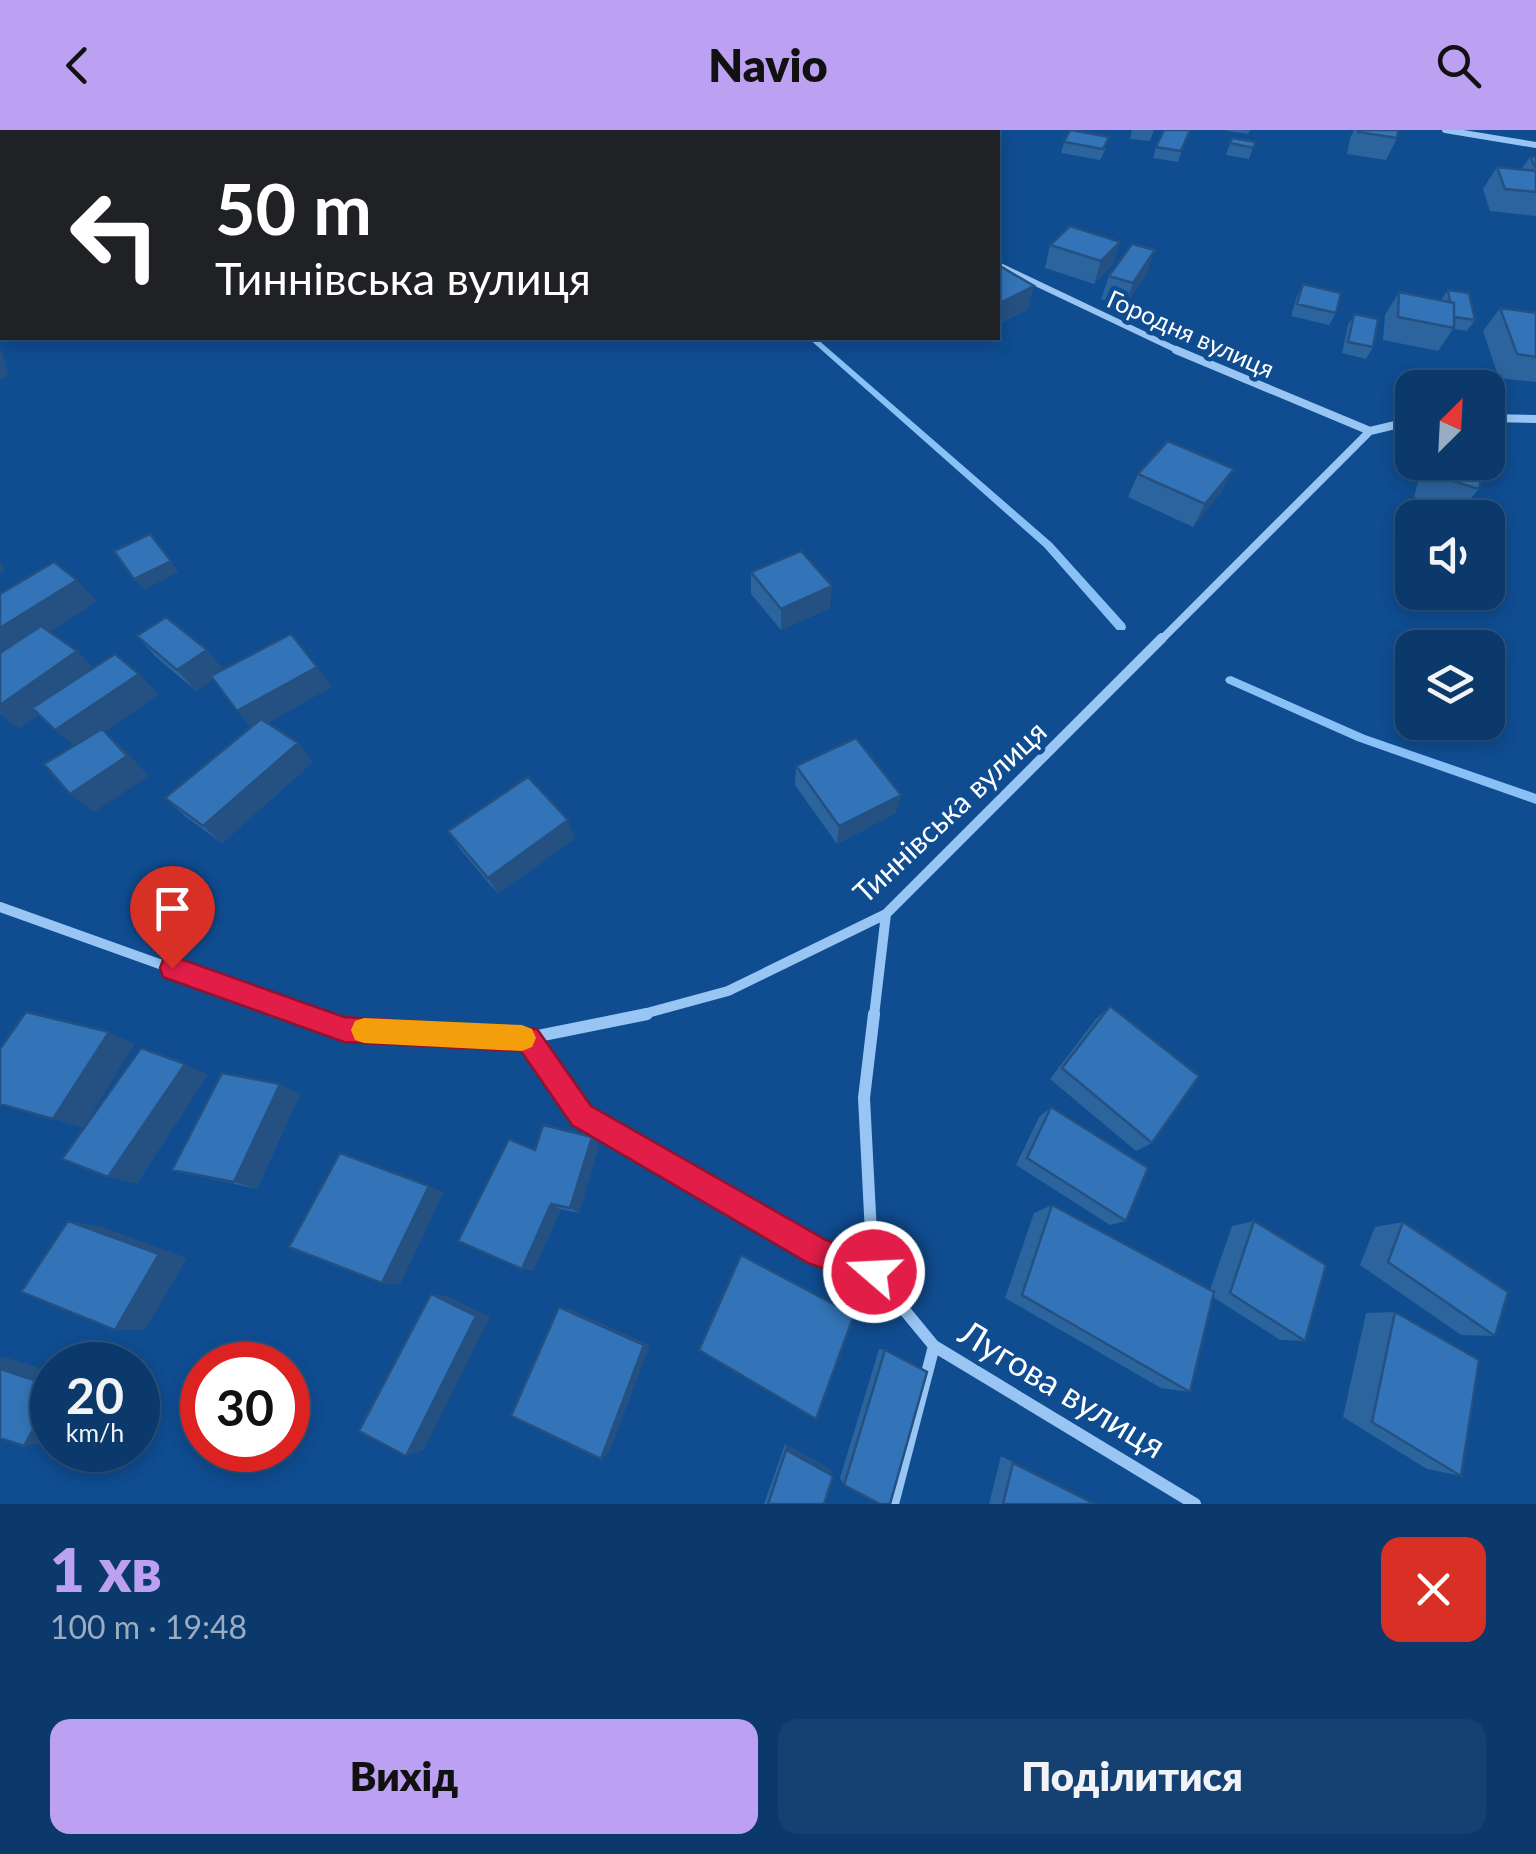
<!DOCTYPE html>
<html lang="uk">
<meta charset="utf-8">
<style>
:root{--surface:#0b396c;--page:#144072;--text:#f1f3f6;--muted:#9aacc2;--line:#2b537f;--accent:#bca0f2}
body{margin:0;font-family:Lato,sans-serif;background:var(--page);color:var(--text);height:100vh;display:flex;flex-direction:column;font-size:38px;white-space:nowrap}
*{box-sizing:border-box;margin:0}
p{font-size:32px;color:var(--muted)}
.icon{flex:none;width:55px;height:55px;fill:none;stroke:currentColor;stroke-width:2;stroke-linecap:round;stroke-linejoin:round}
.map{position:relative;height:1374px;overflow:hidden}
.sheet{display:flex;flex-direction:column;background:var(--surface);flex:1}
.sheet>*{flex:none}
.banner{position:absolute;left:0px;top:0px;width:1000px;height:210px;box-shadow:0 5px 15px #0003,0 0 0 2px var(--line);background:#202124;color:#fff;overflow:hidden}
.needle{width:65px;rotate:24deg}
.controls{position:absolute;left:1395px;top:240px;display:grid;gap:20px}
.controls a{display:grid;place-items:center;width:110px;height:110px;border-radius:20px;background:var(--surface);box-shadow:0 5px 15px #0003,0 0 0 2px var(--line);font-size:50px}
.speed{position:absolute;left:30px;top:1212px;display:flex;gap:20px;font-size:50px;font-weight:700;text-align:center}
.speed>*{display:grid;place-content:center;width:130px;height:130px;border-radius:50%;background:var(--surface);box-shadow:0 5px 15px #0003,0 0 0 2px var(--line);line-height:1}
.speed small{font-size:25px;font-weight:400}
.speed .limit{border:15px solid #d22;background:#fff;color:#111}
.pin{position:absolute;display:grid;place-items:center;width:85px;height:85px;color:#fff;margin:-102px -42px;border-radius:50% 50% 50% 0;rotate:-45deg;box-shadow:0 0 10px #0007}
.pin .icon{rotate:45deg}
.me{position:absolute;width:110px;margin:-55px;rotate:289deg;stroke-linejoin:round;filter:drop-shadow(0 0 8px #0008)}
.turn{display:flex;align-items:center;gap:35px;height:210px;padding:0 50px;font-size:45px}
.turn .icon{width:130px;height:130px;stroke-width:2.5}
.turn b{display:block;font-size:70px;line-height:85px}
.round{display:grid;place-items:center;flex:none;width:105px;height:105px;border-radius:20px;background:var(--page)}
.summary{display:flex;align-items:center;justify-content:space-between;height:170px;padding:0 50px}
h1{font-size:60px;font-weight:800;line-height:75px;color:var(--accent)}
.action{display:flex;gap:20px;margin-top:auto;padding:20px 50px}
.action a{flex:1;height:115px;border-radius:20px;background:var(--accent);color:#111;font-size:40px;font-weight:800;line-height:115px;text-align:center}
.action a+a{background:var(--page);color:var(--text)}
header{display:flex;justify-content:space-between;align-items:center;height:130px;padding:0 50px;background:var(--accent);color:#111;font-size:45px;font-weight:800}
.map>svg:first-child{display:block}
.lines{fill:none;stroke-linecap:round;stroke-linejoin:round}
.stream{fill:#89c1f7;fill-rule:evenodd}
.street-far3{stroke:#98c5f3;stroke-width:6}
.street-far2{stroke:#98c5f3;stroke-width:8}
.street-far1{stroke:#98c5f3;stroke-width:10}
.street{stroke:#98c5f3;stroke-width:12}
.wall{fill:#2c649e}
.shaded-wall{fill:#245181}
.building{fill:#3374b8;stroke:#245181;stroke-width:2.5}
.route{fill:#e11d48;stroke:#92132f;stroke-width:2.5}
.slow{fill:#f59e0b}
.labels{text-anchor:middle;dominant-baseline:central;stroke-width:9;stroke-linejoin:round;paint-order:stroke}
.far-street-label{font-size:25px;fill:#fff;stroke:#0f4c90}
.street-label{font-size:30px;fill:#fff;stroke:#0f4c90}
.near-street-label{font-size:35px;fill:#fff;stroke:#0f4c90}
</style>
<header><svg class="icon" aria-label="back" viewBox="0 0 24 24"><path d="M15 5l-7 7 7 7"/></svg>Navio<svg class="icon" aria-label="search" viewBox="0 0 24 24"><circle cx="10" cy="10" r="6"/><path d="M15 15l6 6"/></svg></header>
<div class="map">
<svg width="1536" height="1374" viewBox="0 0 1536 1374">
<rect width="100%" height="100%" fill="#0f4c90"/>
<g class="lines">
<path class="stream" d="M526 0H534L536 2H529Z
M808 208H816L1052 413 1125 494 1126 497 1125 500H1117L1044 417Z
M1231 546 1365 605 1536 664V674L1357 611 1227 553 1225 550 1227 547Z"/>
<path class="street-far3" d="M238 0 243 2
M550 0 554 2
M1445 0 1536 15
M998 135 1181 222"/>
<path class="street-far2" d="M1176 220 1370 301
M1488 288 1536 289
M1160 511 1370 301 1412 291"/>
<path class="street-far1" d="M0 777 305 886
M636 886 728 861 886 784 1162 508
M874 886 886 784"/>
<path class="street" d="M298 884 344 900 528 908 647 884
M528 908 581 986 818 1123 873 1142 934 1216 1195 1374
M873 1142 864 968 874 884
M893 1374 934 1216"/>
</g>
<path class="wall" d="M300 0H355L356 2H301Z
M615 0H677L672 2H620Z
M1132 0H1154L1150 11 1130 9Z
M1190 0 1178 32 1153 28 1156 17Z
M1222 0H1250L1248 4Z
M1354 0H1398L1397 8 1386 30 1347 24 1350 8Z
M1232 8 1255 12 1249 29 1226 25Z
M1064 12 1106 18 1100 30 1061 23Z
M1530 27H1536V86L1490 81 1483 59 1497 37 1524 40 1522 38Z
M1120 112 1112 135 1094 154 1045 138 1050 115Z
M998 137 1028 179 998 194Z
M1147 143 1125 176 1101 169 1109 146Z
M1303 154 1336 183 1329 195 1291 186 1297 166Z
M1448 160 1475 190 1467 201 1453 199 1438 221 1383 210 1385 185 1399 162 1441 170Z
M1500 178 1536 183V252L1499 248 1483 201Z
M1354 184 1373 217 1366 229 1342 223 1348 195Z
M1425 332H1484L1479 359 1460 381 1414 367 1422 336Z
M1138 344 1222 361 1193 397 1128 367Z
M751 442 830 478 781 500 751 464Z
M137 506 207 520 223 540 317 537 331 557 267 593 298 613 313 632 222 713 186 687 165 668 251 597 213 549 196 561 156 527Z
M796 636 896 683 837 714 795 655Z
M448 701 575 708 498 764 460 719Z
M1110 876 1152 1013 1136 1021 1050 949 1096 889Z
M300 964 257 1059 172 1040Z
M1051 977 1126 1091 1110 1095 1016 1035 1039 987Z
M599 1015 579 1083 561 1079 533 1141 535 1020Z
M1052 1075 1210 1160 1232 1096 1254 1091 1305 1211 1280 1210 1213 1167 1190 1262 1161 1258 1005 1168 1034 1083Z
M1403 1092 1495 1206 1461 1205 1360 1135 1375 1097Z
M1395 1182 1461 1346 1427 1339 1343 1287 1366 1183Z
M879 1219 885 1220 844 1355 840 1348Z
M785 1314 830 1339 824 1374H764Z
M1001 1326 1095 1374H989Z"/>
<path class="shaded-wall" d="M155 0H188L189 2H148Z
M321 0H355L356 2H322Z
M642 0H677L672 2H642Z
M1120 112 1112 135 1094 154 1101 131Z
M1155 120 1147 143 1125 176 1133 153Z
M1034 156 1028 179 998 194 1002 172Z
M0 219 2 222 9 246 0 249Z
M1234 339 1222 361 1193 397 1205 374Z
M0 431 6 441 0 444Z
M171 431 179 442 144 460 134 449Z
M77 450 97 472 0 534V498Z
M832 456 830 478 781 500V479Z
M207 520 225 541 196 561 177 540Z
M77 521 98 542 19 599 0 584V575Z
M317 537 331 557 254 601 237 581Z
M139 544 159 564 105 602 123 618 149 646 94 682 70 664 79 620 55 600Z
M298 613 313 632 222 713 203 696Z
M901 665 896 683 837 714 839 696Z
M568 690 575 708 498 764 488 748Z
M109 902 135 914 83 998 53 989Z
M185 934 208 945 137 1054 108 1047Z
M280 954 300 964 257 1059 234 1052Z
M592 1007 599 1015 579 1083 570 1078Z
M429 1056 444 1062 400 1155 382 1153Z
M551 1074 561 1079 533 1141 522 1139Z
M68 1091 99 1096 187 1128 145 1200H115Z
M431 1164 447 1166 490 1187 424 1320 406 1326Z
M559 1177 568 1178 650 1215 609 1323 601 1329Z
M0 1227H5L52 1242V1256L0 1239Z
M52 1265V1312L24 1316Z
M785 1314 830 1339 833 1346 786 1320Z"/>
<path class="building" d="M461 0H470L474 2H454Z
M691 0H714L719 2H685Z
M729 0H756L762 2H735Z
M1070 0 1109 7 1103 19 1064 12Z
M1164 0H1190L1181 21 1156 17Z
M1358 0H1398L1397 8 1358 2Z
M1232 8 1255 12 1254 18 1230 13Z
M1530 27H1536V38Z
M1497 37 1536 41V62L1505 59Z
M1070 96 1120 112 1101 131 1050 115Z
M1132 114 1155 120 1133 153 1109 146Z
M1000 136 1034 156 1002 172 998 169V137Z
M1303 154 1341 163 1336 183 1297 174Z
M1448 160 1469 163 1475 190 1454 187V173L1450 172Z
M1399 162 1454 173V198L1398 187Z
M1500 178 1536 183V227L1517 224Z
M1354 184 1378 189 1373 217 1348 212Z
M1168 311 1234 339 1205 374 1138 344Z
M1435 332H1484L1479 359 1432 345Z
M150 404 171 431 134 449 114 421Z
M801 421 832 456 781 479 751 442Z
M54 432 77 450 0 498V464Z
M166 487 207 520 177 540 137 506Z
M41 496 77 521 0 575V523Z
M291 504 317 537 237 581 211 546Z
M115 524 139 544 55 600 32 578Z
M261 589 298 613 203 696 165 668Z
M102 599 127 626 70 664 44 634Z
M856 608 901 665 839 696 796 636Z
M528 647 568 690 488 748 448 701Z
M1110 876 1199 946 1152 1013 1062 938Z
M26 882 109 902 53 989 0 974V919Z
M141 918 185 934 108 1047 62 1029Z
M222 943 280 954 234 1052 172 1040Z
M1051 977 1148 1038 1126 1091 1027 1028Z
M543 995 592 1007 570 1078 551 1074 522 1139 458 1111 509 1009 535 1020Z
M340 1023 429 1056 382 1153 289 1117Z
M1052 1075 1214 1162 1190 1262 1022 1165Z
M68 1091 159 1124 115 1200 21 1162Z
M1254 1091 1326 1135 1305 1211 1230 1163Z
M1403 1092 1508 1162 1495 1206 1388 1132Z
M741 1125 854 1185 816 1289 699 1220Z
M431 1164 476 1186 406 1326 359 1301Z
M559 1177 644 1215 601 1329 511 1286Z
M1395 1182 1479 1230 1461 1346 1372 1292Z
M885 1220 927 1242 890 1374H880L844 1355Z
M0 1239 52 1256V1265L24 1316 0 1308Z
M786 1320 833 1346 824 1374H768Z
M1013 1333 1095 1374H1003Z"/>
<path class="route" d="M172 826 344 887 537 899 591 976 826 1110 884 1131 889 1142 884 1152 874 1157 808 1133 572 995 521 921 344 912 163 847 160 838 163 830Z"/>
<path class="slow" d="M364 888 522 895 532 899 536 908 532 917 522 921 364 913 355 910 351 900 355 891Z"/>
<g class="labels">
<g class="far-street-label">
<text transform="translate(1191 203) rotate(24)">Городня вулиця</text>
</g>
<g class="street-label">
<text transform="translate(949 681) rotate(-43)">Тиннівська вулиця</text>
</g>
<g class="near-street-label">
<text transform="translate(1063 1258) rotate(31)">Лугова вулиця</text>
</g>
</g>
</svg>
<div class="controls">
<a><svg class="needle" viewBox="-14 -14 28 28"><path d="M0-13l5 13h-10z" fill="#e53935"/><path d="M0 13l5-13h-10z" fill="#9aacc2"/></svg></a>
<a><svg class="icon" aria-label="sound" viewBox="0 0 24 24"><path d="M4 9h4l5-4v14l-5-4H4zM17 9q2 3 0 6"/></svg></a>
<a><svg class="icon" aria-label="layers" viewBox="0 0 24 24"><path d="M12 4l9 5-9 5-9-5zM3 14l9 5 9-5"/></svg></a>
</div>
<div class="speed"><div>20<small>km/h</small></div><div class="limit">30</div></div>
<div class="pin" style="left:172px;top:838px;background:#d93025"><svg class="icon" aria-label="arrive" viewBox="0 0 24 24"><path d="M6 21V4h12l-3 4 3 4H6"/></svg></div>
<svg class="me" style="left:874px;top:1142px" viewBox="-20 -20 40 40"><circle r="17" fill="#e11d48" stroke="#fff" stroke-width="3"/><path d="M0-11L8 9 0 5-8 9z" fill="#fff"/></svg>
<div class="banner">
<div class="turn"><svg class="icon" aria-label="left" viewBox="0 0 24 24"><path d="M17 20v-9H6M10 6l-5 5 5 5"/></svg><div><b>50 m</b>Тиннівська вулиця</div></div>
</div>
</div>
<section class="sheet">
<div class="summary"><div><h1>1 хв</h1><p>100 m · 19:48</p></div><a class="round" style="background:#d93025;color:#fff"><svg class="icon" aria-label="close" viewBox="0 0 24 24"><path d="M6 6l12 12M18 6L6 18"/></svg></a></div>
<div class="action"><a>Вихід</a><a>Поділитися</a></div>
</section>
